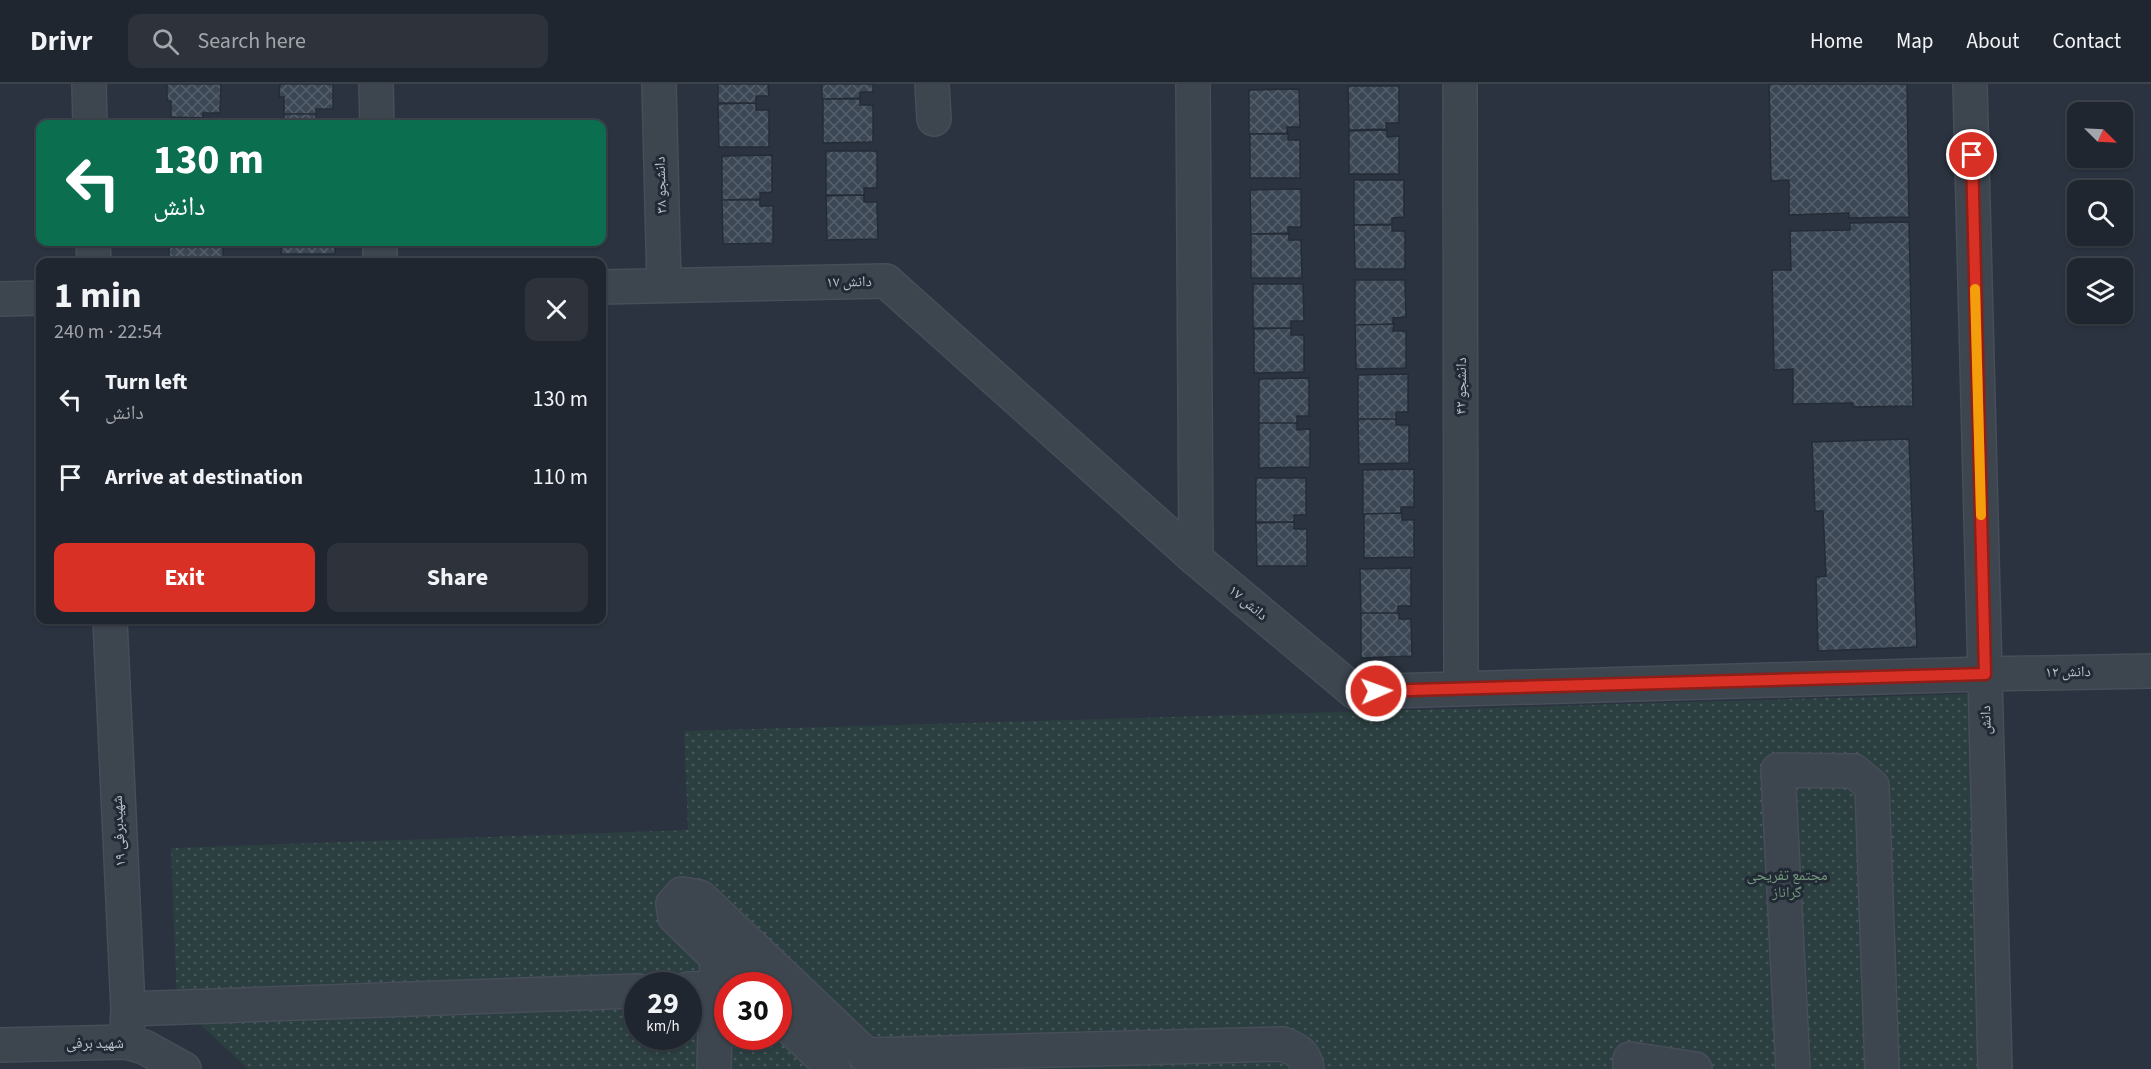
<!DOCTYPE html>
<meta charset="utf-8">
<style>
:root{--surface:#20262f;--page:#2d323b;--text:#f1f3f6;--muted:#a2a5aa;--line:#3d434b;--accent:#d93025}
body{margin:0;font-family:"Source Sans 3","Noto Naskh Arabic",sans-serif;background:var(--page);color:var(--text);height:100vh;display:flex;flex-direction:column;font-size:22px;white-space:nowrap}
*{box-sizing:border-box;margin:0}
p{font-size:20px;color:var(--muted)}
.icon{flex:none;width:33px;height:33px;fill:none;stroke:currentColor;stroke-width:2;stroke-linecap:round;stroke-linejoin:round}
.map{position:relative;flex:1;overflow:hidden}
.drawer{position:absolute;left:36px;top:174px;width:570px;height:366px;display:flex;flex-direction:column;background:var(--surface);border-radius:12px;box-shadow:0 2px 4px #0004,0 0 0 2px var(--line)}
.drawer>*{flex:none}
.hud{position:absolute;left:36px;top:36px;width:570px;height:126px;border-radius:12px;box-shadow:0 2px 4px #0004,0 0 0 2px var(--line);background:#0b6e4f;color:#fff;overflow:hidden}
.needle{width:39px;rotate:114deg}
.fabs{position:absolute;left:2067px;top:18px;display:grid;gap:12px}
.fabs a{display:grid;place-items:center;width:66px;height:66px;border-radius:12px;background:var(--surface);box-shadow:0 2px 4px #0004,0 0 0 2px var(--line);font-size:30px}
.speed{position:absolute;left:624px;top:888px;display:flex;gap:12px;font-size:30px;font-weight:700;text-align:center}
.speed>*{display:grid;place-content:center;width:78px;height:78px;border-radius:50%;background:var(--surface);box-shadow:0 2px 4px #0004,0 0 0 2px var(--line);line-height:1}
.speed small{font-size:15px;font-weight:400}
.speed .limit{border:9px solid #d22;background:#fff;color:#111}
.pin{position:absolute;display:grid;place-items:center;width:51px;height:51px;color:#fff;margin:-26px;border:3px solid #fff;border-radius:50%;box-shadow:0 2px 6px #0007}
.me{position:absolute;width:66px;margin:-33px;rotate:88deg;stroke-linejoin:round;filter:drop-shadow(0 0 4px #0008)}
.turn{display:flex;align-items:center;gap:21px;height:126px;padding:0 18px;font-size:27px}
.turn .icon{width:78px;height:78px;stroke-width:2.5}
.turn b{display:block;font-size:42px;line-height:51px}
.round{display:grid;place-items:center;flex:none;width:63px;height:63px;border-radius:12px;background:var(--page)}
.head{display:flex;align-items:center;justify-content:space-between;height:102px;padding:0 18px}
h1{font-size:36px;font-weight:700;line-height:45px}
.primary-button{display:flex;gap:12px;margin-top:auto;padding:12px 18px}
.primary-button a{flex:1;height:69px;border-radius:12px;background:var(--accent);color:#fff;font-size:24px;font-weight:700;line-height:69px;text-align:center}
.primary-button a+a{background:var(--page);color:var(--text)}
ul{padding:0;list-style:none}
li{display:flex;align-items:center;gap:18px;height:78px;padding:0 18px}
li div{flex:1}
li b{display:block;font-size:22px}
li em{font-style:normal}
header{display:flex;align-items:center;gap:36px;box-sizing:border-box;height:84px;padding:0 30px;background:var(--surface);border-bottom:2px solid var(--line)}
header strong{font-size:28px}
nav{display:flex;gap:33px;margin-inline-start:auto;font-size:21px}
.search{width:420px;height:54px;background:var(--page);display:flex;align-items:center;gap:15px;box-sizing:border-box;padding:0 21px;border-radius:12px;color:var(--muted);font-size:22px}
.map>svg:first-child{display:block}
.park{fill:url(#park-dots);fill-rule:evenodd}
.building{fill:url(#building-cross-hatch);stroke:#242c37;stroke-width:1.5}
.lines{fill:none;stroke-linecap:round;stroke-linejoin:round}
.minor-casing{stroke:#474e59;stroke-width:36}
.tertiary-casing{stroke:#474e59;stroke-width:36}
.minor{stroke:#3d454f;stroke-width:33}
.tertiary{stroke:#3d454f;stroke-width:33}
.route-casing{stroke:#8d1f18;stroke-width:15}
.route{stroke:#d93025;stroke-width:10}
.slow{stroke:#f59e0b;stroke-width:10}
.labels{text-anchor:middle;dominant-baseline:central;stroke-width:6;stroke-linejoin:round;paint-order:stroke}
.street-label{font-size:15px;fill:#bac0ca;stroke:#222a35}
.park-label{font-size:15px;fill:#74987c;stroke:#222a35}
</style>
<header>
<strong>Drivr</strong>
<div class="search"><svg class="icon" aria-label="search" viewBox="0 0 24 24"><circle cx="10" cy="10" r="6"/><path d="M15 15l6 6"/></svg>Search here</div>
<nav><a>Home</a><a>Map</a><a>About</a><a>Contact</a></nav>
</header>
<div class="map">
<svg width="2151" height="985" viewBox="0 0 2151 985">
<defs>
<pattern id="park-dots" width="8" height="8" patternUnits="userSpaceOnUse" patternTransform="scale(1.5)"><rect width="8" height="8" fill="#2b3e40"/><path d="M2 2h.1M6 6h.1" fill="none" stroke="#48585a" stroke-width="1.8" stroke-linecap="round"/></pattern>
<pattern id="building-cross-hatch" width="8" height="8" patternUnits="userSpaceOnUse" patternTransform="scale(1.5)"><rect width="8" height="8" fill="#3c4755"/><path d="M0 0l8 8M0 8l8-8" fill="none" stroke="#56606c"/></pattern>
</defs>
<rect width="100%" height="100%" fill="#2a333f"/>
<path class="park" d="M1968 610 1977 985H248L177 919 171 764 688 746 684 647ZM638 902H688V952H638ZM728 902H778V952H728Z"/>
<path class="building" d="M167 0H221L220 29H203V34L171 33V17H167Z
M280 0H333V25H316V30H284V13H279Z
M718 0H768L769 12H756V19H718Z
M822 0H873V8H860V14L822 15Z
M1769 0H1907L1909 133 1849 134V129L1789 131V96L1771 97Z
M1348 2H1399V39H1386V45L1349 46Z
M1299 5 1300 43H1287V49L1249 50V6Z
M823 15H860V21H873V58L823 59Z
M756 19V26H769V63H719L718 20Z
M284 30H316V35H334V40H284Z
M171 34H203V38L221 39V40H171Z
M1387 46V53L1399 52V90H1349V47Z
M1250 50H1288V56H1300V94H1250Z
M826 67H877V104H864V111H826Z
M772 71V108L760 109V115L722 116V72Z
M1354 96H1404V133L1392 134V140L1354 141Z
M1301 105V143H1288V149L1251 150 1250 106Z
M864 111V118H877L878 155 827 156 826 112Z
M722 116H760V122H773V159L723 160Z
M1909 138 1913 322 1853 323V319L1793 320V285L1774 286 1772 186H1791L1790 147 1850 146V139Z
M1354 141H1392V147H1405V185H1355Z
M1251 150H1289V156H1301L1302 194H1251Z
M169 158H223V174H169Z
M282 158H335V170H281Z
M1355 196H1405L1406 233 1393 234V240L1355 241Z
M1253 200H1303L1304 237H1291V244H1253Z
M1394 240 1393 247H1406V284L1356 285 1355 241Z
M1291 244V251H1304V288L1254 289V245Z
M1408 290V328H1396V335H1358V291Z
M1309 294V332H1297V339H1259V295Z
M1358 335H1396V341H1409V379L1359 380Z
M1259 339H1297V346L1310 345V383L1259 384Z
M1909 355 1917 563 1818 567 1816 493 1826 492 1823 427H1815L1812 358Z
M1414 385V423H1401V429L1363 430V386Z
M1256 394H1306V431H1294V438H1256Z
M1402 429V436H1414V473L1364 474V430Z
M1294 438V445H1307V482H1257L1256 439Z
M1411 484V522H1398V529H1361L1360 485Z
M1361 529H1399V535H1411L1412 572 1361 574Z"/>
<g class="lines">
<defs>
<path id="minor" d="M89 0 90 40
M376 0 377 40
M659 0 664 201
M932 0 934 35
M1193 0 1196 475
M1460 0 1461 604
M93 158 94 178
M380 158V178
M602 203 886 197 1196 475 1355 608 1985 590 2151 587
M0 215 40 214
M110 536 128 925 127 947
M746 902 675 833 673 820 682 810 700 813 881 985
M688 905 716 904
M128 925 638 907
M778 932 834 985
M865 971 1283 960C1297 966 1305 969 1307 985
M714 985 717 873
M1630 985V975L1695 985
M1793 985 1778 686 1854 687 1872 702 1882 985"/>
<path id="tertiary" d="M1970 0 1995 985
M0 961 126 958 144 963 184 985"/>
</defs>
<use href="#minor" class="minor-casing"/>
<use href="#tertiary" class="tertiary-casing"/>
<use href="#minor" class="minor"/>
<use href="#tertiary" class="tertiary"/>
</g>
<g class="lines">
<defs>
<path id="route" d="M1376 607 1985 590 1972 71"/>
</defs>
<use href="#route" class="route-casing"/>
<use href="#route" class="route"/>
<path class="slow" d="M1975 205 1981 431"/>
</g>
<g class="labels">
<g class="street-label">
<text transform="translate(661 101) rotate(-92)">دانشجو ۳۸</text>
<text transform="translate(849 198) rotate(-1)">دانش ۱۷</text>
<text transform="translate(1461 302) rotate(-90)">دانشجو ۴۲</text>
<text transform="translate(1248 519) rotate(40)">دانش ۱۷</text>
<text transform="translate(2068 588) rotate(-1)">دانش ۱۲</text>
<text transform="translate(1986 636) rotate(-91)">دانش</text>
<text transform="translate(119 747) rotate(-93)">شهیدبرفی ۱۹</text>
<text x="95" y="959">شهید برفی</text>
</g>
<g class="park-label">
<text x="1787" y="791">مجتمع تفریحی<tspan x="1787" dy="17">گراناز</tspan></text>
</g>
</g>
</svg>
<div class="fabs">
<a><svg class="needle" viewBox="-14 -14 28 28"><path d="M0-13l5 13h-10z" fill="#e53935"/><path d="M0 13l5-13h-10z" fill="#a2a5aa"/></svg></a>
<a><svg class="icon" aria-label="search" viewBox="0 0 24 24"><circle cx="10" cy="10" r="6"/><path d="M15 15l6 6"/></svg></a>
<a><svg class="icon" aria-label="layers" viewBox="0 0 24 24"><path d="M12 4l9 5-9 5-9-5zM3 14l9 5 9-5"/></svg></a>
</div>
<div class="speed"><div>29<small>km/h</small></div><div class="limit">30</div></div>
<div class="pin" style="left:1972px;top:71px;background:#d93025"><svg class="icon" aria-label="arrive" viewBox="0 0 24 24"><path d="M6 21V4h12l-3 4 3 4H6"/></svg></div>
<svg class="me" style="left:1376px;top:607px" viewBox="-20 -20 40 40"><circle r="17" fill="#d93025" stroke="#fff" stroke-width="3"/><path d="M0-11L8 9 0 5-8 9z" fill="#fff"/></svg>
<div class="hud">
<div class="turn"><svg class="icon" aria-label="left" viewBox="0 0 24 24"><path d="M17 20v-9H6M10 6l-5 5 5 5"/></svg><div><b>130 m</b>دانش</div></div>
</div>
<section class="drawer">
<div class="head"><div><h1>1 min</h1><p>240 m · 22:54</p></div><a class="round"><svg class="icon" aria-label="close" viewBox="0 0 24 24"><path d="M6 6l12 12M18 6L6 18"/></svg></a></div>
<ul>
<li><svg class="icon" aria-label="left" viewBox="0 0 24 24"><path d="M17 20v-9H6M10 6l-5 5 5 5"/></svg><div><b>Turn left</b><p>دانش</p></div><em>130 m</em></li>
<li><svg class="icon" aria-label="arrive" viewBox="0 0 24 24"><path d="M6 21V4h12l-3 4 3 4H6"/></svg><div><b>Arrive at destination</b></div><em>110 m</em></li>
</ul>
<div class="primary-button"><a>Exit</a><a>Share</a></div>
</section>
</div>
